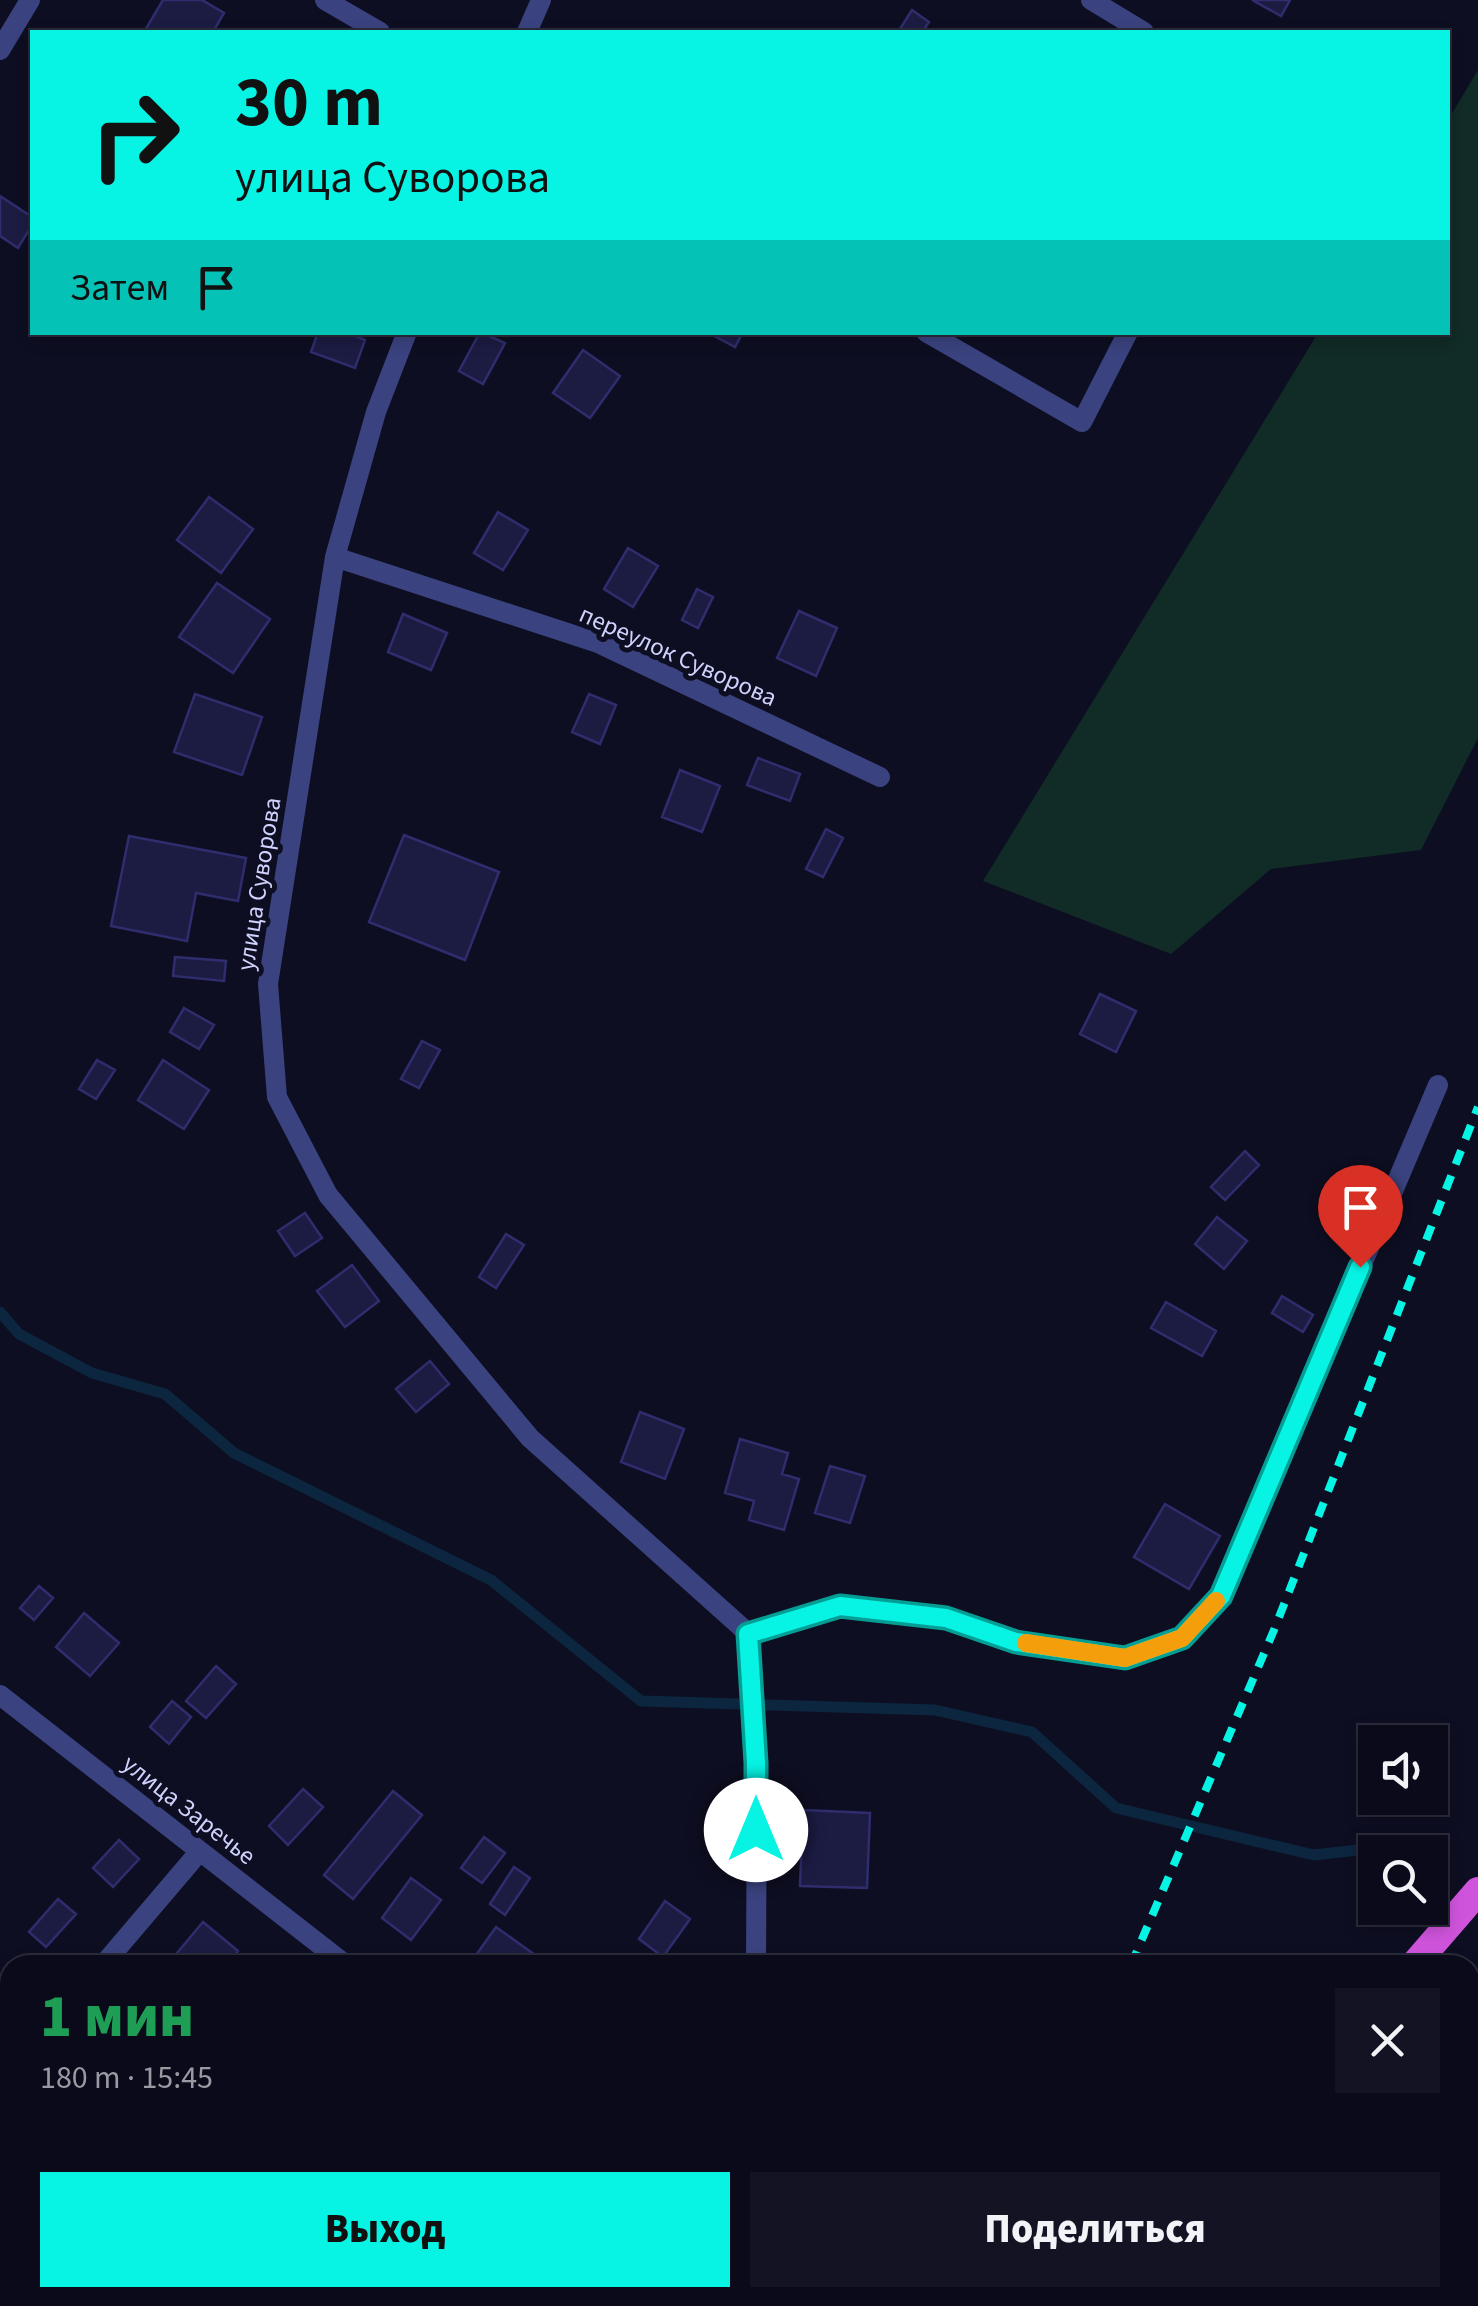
<!DOCTYPE html>
<html lang="ru">
<meta charset="utf-8">
<style>
:root{--surface:#0a0a1a;--page:#131323;--text:#f1f3f6;--muted:#999aa2;--line:#2a2b39;--accent:#07f3e4}
body{margin:0;font-family:"Source Sans 3",sans-serif;background:var(--page);color:var(--text);height:100vh;display:flex;flex-direction:column;font-size:38px;white-space:nowrap}
*{box-sizing:border-box;margin:0}
p{font-size:32px;color:var(--muted)}
.icon{flex:none;width:55px;height:55px;fill:none;stroke:currentColor;stroke-width:2;stroke-linecap:round;stroke-linejoin:round}
.map{position:relative;flex:1;overflow:hidden}
.panel{position:absolute;left:0px;top:1955px;width:1480px;height:352px;display:flex;flex-direction:column;background:var(--surface);border-radius:30px 30px 0 0;box-shadow:0 5px 15px #0003,0 0 0 2px var(--line)}
.panel>*{flex:none}
.hud{position:absolute;left:30px;top:30px;width:1420px;height:305px;border-radius:0px;box-shadow:0 5px 15px #0003,0 0 0 2px var(--line);background:#07f3e4;color:#111;overflow:hidden}
.controls{position:absolute;left:1358px;top:1725px;display:grid;gap:20px}
.controls a{display:grid;place-items:center;width:90px;height:90px;border-radius:0px;background:var(--surface);box-shadow:0 5px 15px #0003,0 0 0 2px var(--line);font-size:50px}
.pin{position:absolute;display:grid;place-items:center;width:85px;height:85px;color:#fff;margin:-102px -42px;border-radius:50% 50% 50% 0;rotate:-45deg;box-shadow:0 0 10px #0007}
.pin .icon{rotate:45deg}
.me{position:absolute;width:110px;margin:-55px;rotate:0deg;stroke-linejoin:round;filter:drop-shadow(0 0 8px #0008)}
.turn{display:flex;align-items:center;gap:35px;height:210px;padding:0 40px;font-size:45px}
.turn .icon{width:130px;height:130px;stroke-width:2.5}
.turn b{display:block;font-size:70px;line-height:85px}
.then{display:flex;align-items:center;height:95px;padding:0 40px;background:#0003;gap:20px;font-size:38px}
.round{display:grid;place-items:center;flex:none;width:105px;height:105px;border-radius:0px;background:var(--page)}
.summary{display:flex;align-items:center;justify-content:space-between;height:170px;padding:0 40px}
h1{font-size:60px;font-weight:800;line-height:75px;color:#1e9e55}
.action{display:flex;gap:20px;margin-top:auto;padding:20px 40px}
.action a{flex:1;height:115px;border-radius:0px;background:var(--accent);color:#111;font-size:40px;font-weight:800;line-height:115px;text-align:center}
.action a+a{background:var(--page);color:var(--text)}
.map>svg:first-child{display:block}
.green{fill:#112b26}
.lines{fill:none;stroke-linecap:round;stroke-linejoin:round}
.stream{stroke:#0b263e;stroke-width:11}
.building{fill:#1c1b42;stroke:#2f2d6d;stroke-width:2.5}
.path{stroke:#31b094;stroke-width:6;stroke-dasharray:5 8;stroke-linecap:butt}
.minor{stroke:#3a437f;stroke-width:20}
.trunk{stroke:#cf54dc;stroke-width:28}
.rail{stroke:#07f3e4;stroke-width:8;stroke-dasharray:15 12;stroke-linecap:butt}
.route-casing{stroke:#059e94;stroke-width:25}
.route{stroke:#07f3e4;stroke-width:18}
.slow{stroke:#f59e0b;stroke-width:18}
.labels{text-anchor:middle;dominant-baseline:central;stroke-width:10;stroke-linejoin:round;paint-order:stroke}
.street-label{font-size:25px;fill:#d0d2fe;stroke:#0e0e22}
</style>
<div class="map">
<svg width="1478" height="2306" viewBox="0 0 1478 2306">
<rect width="100%" height="100%" fill="#0e0e22"/>
<path class="green" d="M1478 70V738L1421 850 1271 869 1171 954 983 881 1318 333 1448 332V120Z"/>
<g class="lines">
<path class="stream" d="M0 1312 19 1334 92 1373 165 1394 234 1453 491 1580 641 1701 935 1710 1032 1732 1116 1808 1314 1855 1437 1841"/>
</g>
<path class="building" d="M163 0H202L224 13 213 32H144Z
M1252 0H1290L1281 16Z
M912 10 929 22 922 32H898Z
M0 196 32 217V225L18 248 0 236Z
M318 332H346L365 340 355 368 311 352Z
M480 332 505 343 483 384 459 371Z
M707 332H743L735 347Z
M583 350 620 376 590 418 553 393Z
M209 497 253 529 221 573 177 540Z
M498 512 528 530 503 570 474 553Z
M628 548 658 566 633 607 604 589Z
M217 583 270 619 233 673 179 637Z
M697 589 713 597 698 628 682 620Z
M799 611 837 628 816 676 777 658Z
M403 614 447 633 431 670 388 652Z
M195 694 262 717 242 775 174 752Z
M589 694 616 705 600 744 572 732Z
M758 758 800 774 790 801 747 785Z
M680 770 720 786 702 832 662 817Z
M826 829 843 838 823 877 806 869Z
M404 835 499 872 465 960 369 922Z
M129 836 246 858 238 901 196 893 187 941 111 926Z
M175 957 226 961 224 981 173 976Z
M1100 994 1136 1011 1116 1052 1080 1034Z
M184 1008 214 1025 199 1049 170 1032Z
M422 1041 440 1050 419 1088 401 1079Z
M97 1060 115 1070 96 1099 79 1089Z
M163 1060 209 1090 184 1129 138 1100Z
M1245 1151 1259 1165 1225 1200 1211 1187Z
M305 1213 322 1238 295 1256 278 1231Z
M1217 1217 1247 1241 1224 1269 1195 1244Z
M506 1234 524 1245 496 1288 479 1277Z
M352 1265 379 1301 345 1327 317 1291Z
M1282 1296 1313 1315 1303 1332 1272 1313Z
M1166 1302 1216 1331 1202 1356 1151 1328Z
M430 1361 449 1384 416 1412 396 1389Z
M640 1412 684 1429 665 1479 621 1462Z
M740 1439 788 1453 782 1474 799 1479 784 1530 749 1520 754 1501 725 1493Z
M830 1466 865 1476 850 1523 815 1513Z
M1165 1504 1220 1536 1189 1589 1134 1557Z
M39 1586 53 1598 34 1620 20 1608Z
M84 1613 119 1643 90 1676 56 1647Z
M216 1666 236 1684 206 1718 186 1701Z
M172 1701 191 1717 169 1744 150 1727Z
M303 1789 323 1807 288 1845 269 1826Z
M393 1791 422 1815 353 1899 324 1875Z
M803 1810 870 1813 867 1888 800 1886Z
M484 1837 505 1853 482 1883 461 1868Z
M119 1840 139 1859 113 1887 93 1868Z
M514 1867 530 1878 505 1915 490 1904Z
M411 1878 441 1900 411 1940 382 1918Z
M58 1899 76 1914 46 1947 29 1932Z
M665 1901 690 1919 663 1957 639 1939Z
M203 1922 238 1951 227 1965H167Z
M496 1927 549 1965H469Z
M0 2160 10 2168V2224L0 2216Z"/>
<g class="lines">
<path class="path" d="M1266 2306 1270 2298"/>
<path class="minor" d="M325 0 380 32
M1091 0 1144 32
M527 32 541 0
M0 50 30 0
M407 332 376 412 335 557 268 984 277 1097 328 1195 530 1438 749 1634 757 1763 756 1965
M926 332 1082 422 1128 332
M335 557 598 643 880 777
M749 1634 841 1607 946 1618 1016 1642 1125 1658 1182 1638 1221 1596 1438 1085
M0 1695 346 1965
M103 1965 200 1851
M0 2087 10 2076
M848 2298 851 2306"/>
<path class="trunk" d="M1414 1965 1478 1891
M1149 2306 1154 2298"/>
<path class="rail" d="M1131 1965 1274 1630 1478 1107
M1005 2306 1008 2298"/>
</g>
<g class="lines">
<defs>
<path id="route" d="M756 1830V1763L748 1634 840 1606 946 1618 1016 1642 1125 1658 1182 1638 1221 1596 1360 1267"/>
</defs>
<use href="#route" class="route-casing"/>
<use href="#route" class="route"/>
<path class="slow" d="M1026 1643 1125 1658 1182 1638 1216 1601"/>
</g>
<g class="labels">
<g class="street-label">
<text transform="translate(678 656) rotate(24)">переулок Суворова</text>
<text transform="translate(259 884) rotate(-81)">улица Суворова</text>
<text transform="translate(189 1810) rotate(38)">улица Заречье</text>
</g>
</g>
</svg>
<div class="controls">
<a><svg class="icon" aria-label="sound" viewBox="0 0 24 24"><path d="M4 9h4l5-4v14l-5-4H4zM17 9q2 3 0 6"/></svg></a>
<a><svg class="icon" aria-label="search" viewBox="0 0 24 24"><circle cx="10" cy="10" r="6"/><path d="M15 15l6 6"/></svg></a>
</div>
<div class="pin" style="left:1360px;top:1267px;background:#d93025"><svg class="icon" aria-label="arrive" viewBox="0 0 24 24"><path d="M6 21V4h12l-3 4 3 4H6"/></svg></div>
<svg class="me" style="left:756px;top:1830px" viewBox="-20 -20 40 40"><circle r="19" fill="#fff"/><path d="M0-13L10 11 0 6-10 11z" fill="#07f3e4"/></svg>
<div class="hud">
<div class="turn"><svg class="icon" aria-label="right" viewBox="0 0 24 24"><path d="M7 20v-9h11M14 6l5 5-5 5"/></svg><div><b>30 m</b>улица Суворова</div></div>
<div class="then">Затем<svg class="icon" aria-label="arrive" viewBox="0 0 24 24"><path d="M6 21V4h12l-3 4 3 4H6"/></svg></div>
</div>
<section class="panel">
<div class="summary"><div><h1>1 мин</h1><p>180 m · 15:45</p></div><a class="round"><svg class="icon" aria-label="close" viewBox="0 0 24 24"><path d="M6 6l12 12M18 6L6 18"/></svg></a></div>
<div class="action"><a>Выход</a><a>Поделиться</a></div>
</section>
</div>
